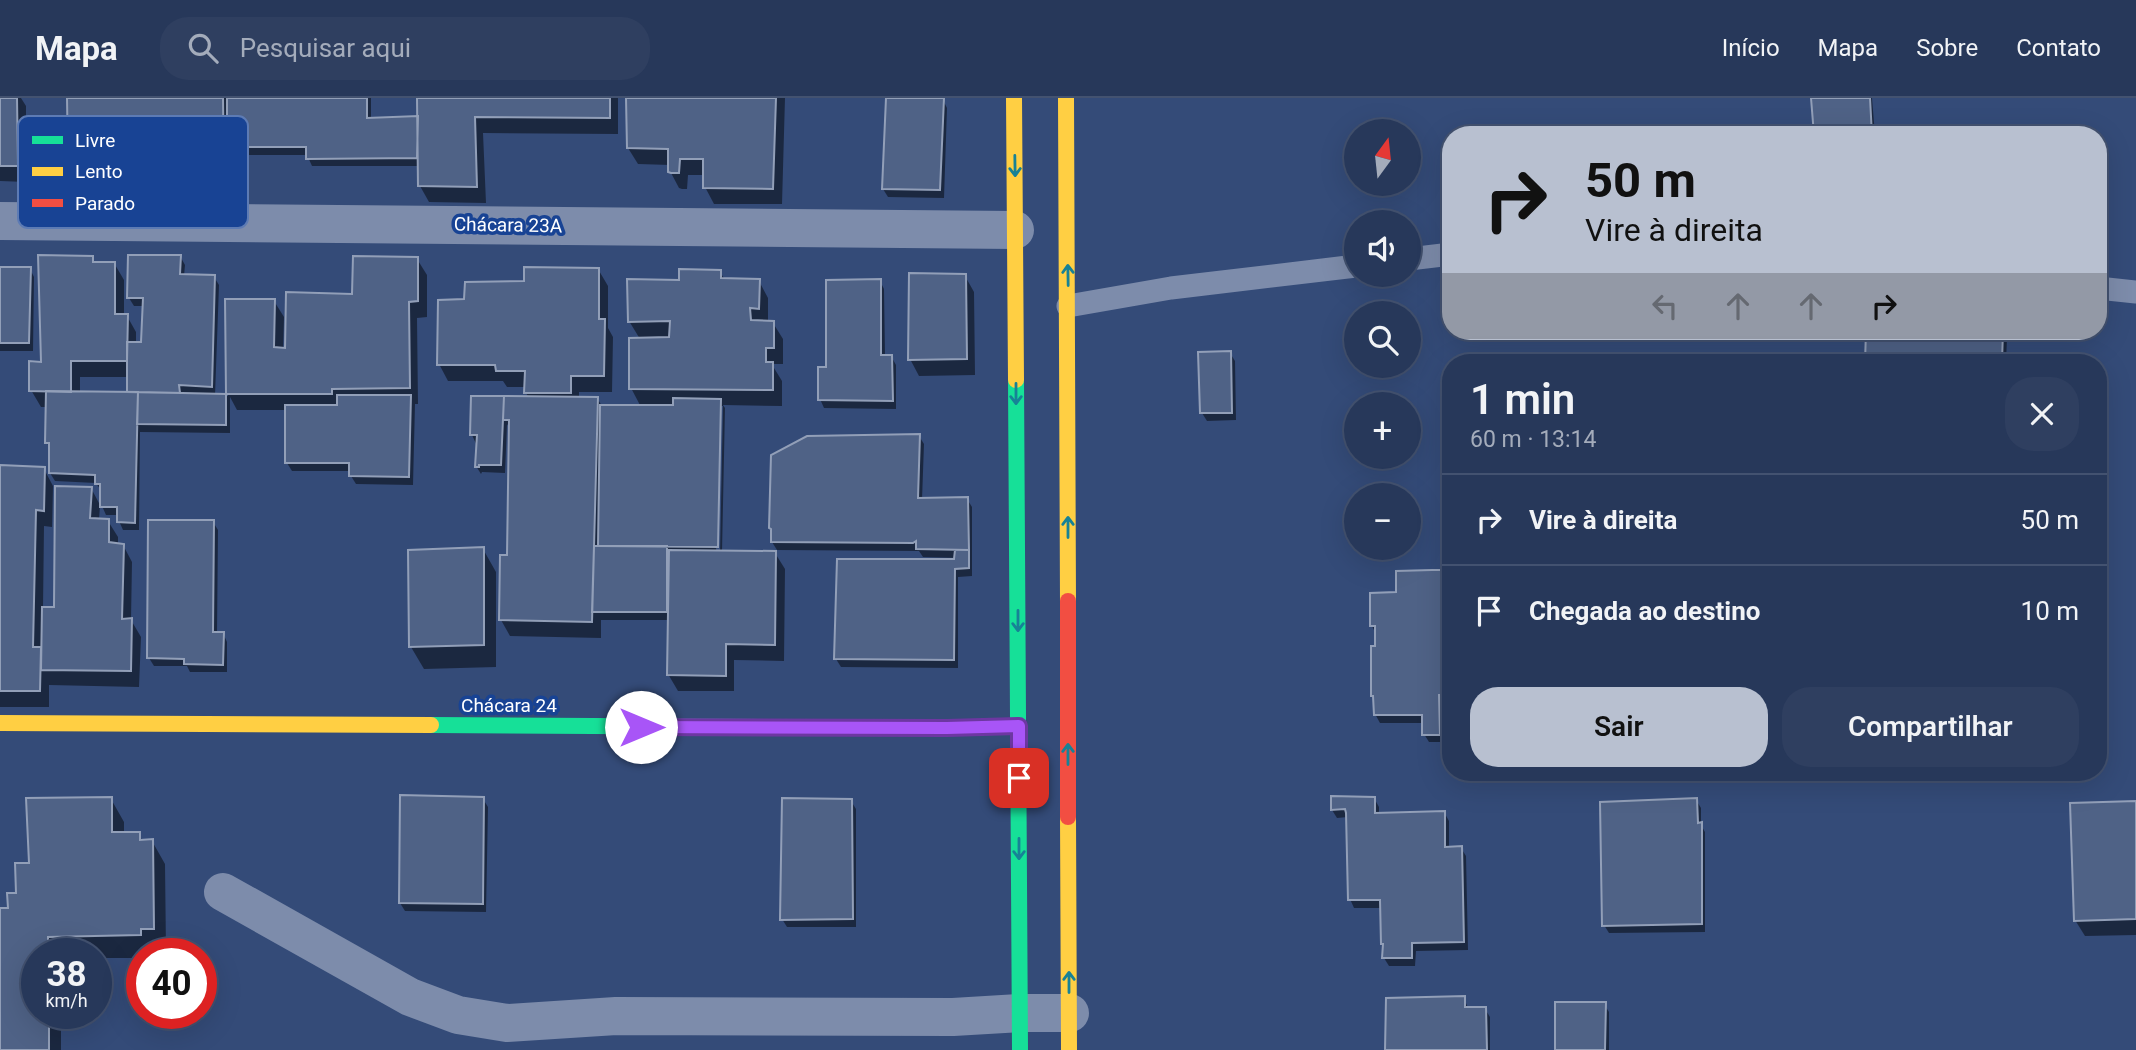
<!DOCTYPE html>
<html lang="pt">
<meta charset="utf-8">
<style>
:root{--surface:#27385a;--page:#2f3f60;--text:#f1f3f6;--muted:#a4acbb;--line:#435270;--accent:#b8c0d0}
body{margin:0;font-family:Roboto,sans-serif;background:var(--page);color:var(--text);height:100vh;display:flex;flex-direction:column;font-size:26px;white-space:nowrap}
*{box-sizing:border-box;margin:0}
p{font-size:23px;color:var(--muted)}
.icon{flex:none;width:38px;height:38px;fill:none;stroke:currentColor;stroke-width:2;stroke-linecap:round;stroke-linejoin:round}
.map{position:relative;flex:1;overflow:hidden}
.sheet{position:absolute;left:1442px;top:256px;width:665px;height:427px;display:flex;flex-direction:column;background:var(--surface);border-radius:28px;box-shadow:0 7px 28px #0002,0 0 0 2px var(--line)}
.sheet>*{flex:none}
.guide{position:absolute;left:1442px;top:28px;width:665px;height:214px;border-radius:28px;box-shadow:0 7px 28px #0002,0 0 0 2px var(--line);background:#b8c0d0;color:#111;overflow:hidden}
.needle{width:46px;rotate:15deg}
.fabs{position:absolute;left:1344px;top:21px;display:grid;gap:14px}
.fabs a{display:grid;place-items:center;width:77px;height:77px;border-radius:50%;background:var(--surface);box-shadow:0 7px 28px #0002,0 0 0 2px var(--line);font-size:35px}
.speed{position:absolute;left:21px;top:840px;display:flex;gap:14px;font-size:35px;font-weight:700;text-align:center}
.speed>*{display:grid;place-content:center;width:91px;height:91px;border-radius:50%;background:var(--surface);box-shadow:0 7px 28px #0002,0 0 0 2px var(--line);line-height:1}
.speed small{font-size:18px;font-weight:400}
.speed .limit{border:10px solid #d22;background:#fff;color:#111}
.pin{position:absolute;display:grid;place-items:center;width:60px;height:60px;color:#fff;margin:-30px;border-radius:14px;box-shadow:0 4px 10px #0006}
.me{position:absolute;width:77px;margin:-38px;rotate:90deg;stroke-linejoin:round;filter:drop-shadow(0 0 5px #0008)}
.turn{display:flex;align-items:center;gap:24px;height:147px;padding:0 28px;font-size:32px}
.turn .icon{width:91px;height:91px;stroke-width:2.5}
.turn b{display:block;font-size:49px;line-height:60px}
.lanes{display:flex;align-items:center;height:66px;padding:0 28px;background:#0003;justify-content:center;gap:35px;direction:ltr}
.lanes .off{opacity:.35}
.round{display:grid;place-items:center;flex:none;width:74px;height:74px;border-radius:28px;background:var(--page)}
.headline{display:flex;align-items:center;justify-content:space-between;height:119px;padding:0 28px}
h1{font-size:42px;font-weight:600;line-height:52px}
.action{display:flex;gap:14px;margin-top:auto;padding:14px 28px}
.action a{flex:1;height:80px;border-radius:28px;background:var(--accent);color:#111;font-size:28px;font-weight:600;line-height:80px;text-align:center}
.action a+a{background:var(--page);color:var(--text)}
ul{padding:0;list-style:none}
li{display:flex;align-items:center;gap:21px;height:91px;padding:0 28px;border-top:2px solid var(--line)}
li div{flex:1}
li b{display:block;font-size:26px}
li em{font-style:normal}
header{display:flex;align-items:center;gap:42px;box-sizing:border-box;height:98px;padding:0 35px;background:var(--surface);border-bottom:2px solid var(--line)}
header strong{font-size:33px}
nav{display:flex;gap:38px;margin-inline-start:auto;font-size:24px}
.search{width:490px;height:63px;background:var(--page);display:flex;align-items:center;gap:18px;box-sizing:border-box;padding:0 24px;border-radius:28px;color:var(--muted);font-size:26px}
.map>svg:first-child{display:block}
.shadow{fill:#0007;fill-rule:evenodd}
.building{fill:#4f6286;stroke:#929fb8;stroke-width:2}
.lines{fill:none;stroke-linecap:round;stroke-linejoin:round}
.lane{stroke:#7d8cab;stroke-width:23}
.street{stroke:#7d8cab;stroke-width:38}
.fast{stroke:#16e098;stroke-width:16}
.slow{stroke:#ffcf43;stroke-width:16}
.jam{stroke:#f24e42;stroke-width:16}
.oneway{stroke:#178296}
.route-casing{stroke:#6d37a1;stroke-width:18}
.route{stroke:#a855f7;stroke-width:12}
.labels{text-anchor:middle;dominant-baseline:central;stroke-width:7;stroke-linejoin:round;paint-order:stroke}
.street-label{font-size:19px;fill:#fff;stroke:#184394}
.key{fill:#184394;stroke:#5d7bb4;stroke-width:2}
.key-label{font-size:19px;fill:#fff}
</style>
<header>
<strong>Mapa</strong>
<div class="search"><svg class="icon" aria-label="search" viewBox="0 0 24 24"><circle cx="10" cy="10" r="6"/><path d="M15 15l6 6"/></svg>Pesquisar aqui</div>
<nav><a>Início</a><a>Mapa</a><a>Sobre</a><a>Contato</a></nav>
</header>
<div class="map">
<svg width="2136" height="952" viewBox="0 0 2136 952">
<rect width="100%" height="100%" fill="#344b78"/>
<path class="shadow" d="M0 0H21L26 8V84L0 83Z
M69 0H371V21L419 20V0H618V36L483 35 486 105 429 104 420 88V68H312L307 57H234L227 46 228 93H199L194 85 193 68 75 70 70 62Z
M628 0H785L782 106H714L705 89V77H688L687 91H682L679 90 670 73V67L638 66 628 50Z
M888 0 943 2 947 10 944 100 888 99 883 91Z
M1813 0H1872L1875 37H1816Z
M180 158 185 167 184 178 214 179 219 187 215 298H228L227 202 274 203 284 219 283 251 287 252 353 198 417 161 427 177V219L417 220 418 306H415L413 387 356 386 351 378V373H292L287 365V312H237L230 299V335L140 334 139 432H123L119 423V417H106L102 408V394L96 385 55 383 50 375 51 352 47 345V309H41L31 292 92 159 96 166 114 165 124 182V218H127L136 234V246H143L144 208H134L129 200ZM80 279H129V296L80 295Z
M0 171H30L34 179 33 253H0Z
M598 171 608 188V230L613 239 612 294H579V300H597L602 308 641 309 631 290 640 241 629 223 681 183 720 174 725 182 759 183 768 200V225H773L783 241V266H774V270L782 283V308L723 307 725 310 722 454 775 455 785 471 784 563 734 562V593H678L668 576 669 522H601V540L510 538 501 522 508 458 511 333 507 326 505 375 482 374 481 376 476 368V350H478L472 337V299L529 300 526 295V289H507L503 283H448L439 266 466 203 526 185ZM719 308H723L720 458H716Z
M965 178 974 194 975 277 919 278 910 261Z
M880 183 884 191 885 258H891L896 267V311L824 310 820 301 828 271Z
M1868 233H2002L2007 240 2006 264H1867Z
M1230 255 1235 263 1236 322 1207 323 1202 315Z
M919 338 924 346 922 402 967 401 972 409V478L958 479V570L841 569 836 561 960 463V460L923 459 919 453 777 452 772 444Z
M0 369 44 371 53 388 52 429 44 428 43 510 56 511 91 390 100 407 99 422 108 423 118 439V447H123L132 464 131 522 141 539 139 589 49 587V609H0Z
M213 424 218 432 217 535H223L227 544V574H190L187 568H154L149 560Z
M483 451 496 474V569L424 571 411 549Z
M1451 473V604L1443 605V644H1429L1424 636V625H1380L1375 616V601L1373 598 1376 536 1372 528 1398 495Z
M1374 700 1379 709V716L1444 714 1449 723V750H1461L1466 758 1468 852 1416 853 1415 868H1389L1384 860 1385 850 1382 846V810H1354L1350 801 1348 719 1337 720 1332 712Z
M111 701 124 724V736H139L143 744 152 743 165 766 166 853H153V856H142V860H96V856H37V915H61V952H0V812H10L31 767Z
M483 701 488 709 486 814 405 813 400 805Z
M1696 702 1701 710V727L1705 734V834L1609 835 1604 827Z
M851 703 856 711V829H787L782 821Z
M2136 705V837L2085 838 2075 822Z
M1464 900 1468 910 1485 911 1490 919V952H1387Z
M1604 906 1609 914V952H1556Z"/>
<path class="building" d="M0 0H17L18 68H0Z
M67 0H223L224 85H192L191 60 68 62Z
M227 0H367V20L418 18 417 60 306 61V49H227Z
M417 0H610V20L475 19 477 89 418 88Z
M626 0H776L773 91 703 90V61H680L679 75H671L668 74V51L627 50Z
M886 0H944L940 92 882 91Z
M1811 0H1870L1872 37H1814Z
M38 157 93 158V164H115V216H128L127 263H71V294L29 293V263L41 264Z
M128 157H181L180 176 215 177 212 289 179 287 180 295 127 294V244H141L143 200H127Z
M353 158 418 159V203L409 204 410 290 332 291V296H226L225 201H275L274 249 285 250 286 194 352 196Z
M0 169H31L29 245H0Z
M524 169 599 170V221H605L604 278H571V295H524L525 273H496L495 267H437L438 202 464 201 465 184 524 183Z
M679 171 721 172V180L760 181 759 211 750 210 751 222 774 223V250H766V264H773V292L629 291V240L669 239 670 223 628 224 627 181 679 182Z
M909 175 966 176 967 261 908 262Z
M881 181V257H892L893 303 818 302V269H826V182Z
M1866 233H2003L2002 264H1865Z
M1231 253 1232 315H1200L1198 254Z
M46 293 138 294 135 425 117 424V409H100V386H95V377L49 375V345H45Z
M138 294 226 296V327L137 326Z
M337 297H411L409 379 349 378V365H285V307H337Z
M471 298H504L501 367H479V369H475L477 337H470Z
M504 298 598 299 592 524 499 522 500 457H507L509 322H503Z
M673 300 721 301 718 449 598 448 600 307H673Z
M920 336 918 400 968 399 969 452 916 451V443L913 445 771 444V431L769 430 771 357 807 338Z
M0 367 45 369 44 413 36 412 33 549H41L40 593H0Z
M55 388 92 389 90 420 109 421V444L124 446 122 521 132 520 131 573 41 572 42 509H54Z
M148 422H214L213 534H224L223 567 184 566V561L147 560Z
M594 448H667V514H592Z
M484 449V547L409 549 408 452Z
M669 452 776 453 775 547 726 546V578L667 577Z
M955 452H969V470L955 471 954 562 834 561 837 461H954Z
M1432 472H1451V597H1439L1440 637H1422V617H1374L1373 598H1371V548H1375V528H1370V495L1396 494V473Z
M400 697 484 699 483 806 399 805Z
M1331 698 1375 699V715L1445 713V749L1462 748 1464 844 1412 845V860H1382L1383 846H1381L1380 802H1348L1346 715 1345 711 1331 712Z
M112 699V734H140V742L153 741 154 831H141V837L48 839V856H37V915H49V952H0V810H8L7 795H16L15 765H29L26 700Z
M782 700 852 701 853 821 780 822Z
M1697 700 1698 725 1702 724V826L1602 828 1600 704Z
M2136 703V821L2074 823 2070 705Z
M1465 898V909H1486L1487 952H1385L1386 900Z
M1555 904H1606L1605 952H1555Z"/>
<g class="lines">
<path class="lane" d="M1409 161 1451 156
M2098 190 2136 194
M1068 208 1171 190 1356 168"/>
<path class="street" d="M0 123 1015 132
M223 794 410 899 458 917 507 925 616 918 953 919 1020 915H1070"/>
<path class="fast" d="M1016 282 1020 952
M431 627 948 630 1019 628"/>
<path class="slow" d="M1014 0 1016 282
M1066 0 1068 503
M0 625 431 627
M1068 719 1069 952"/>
<path class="jam" d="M1068 503V719"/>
</g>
<defs><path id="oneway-shaft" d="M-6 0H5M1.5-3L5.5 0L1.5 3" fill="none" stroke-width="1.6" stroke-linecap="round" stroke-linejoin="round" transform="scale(1.75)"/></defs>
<g class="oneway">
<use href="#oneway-shaft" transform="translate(1015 68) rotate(89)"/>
<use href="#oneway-shaft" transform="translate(1068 177) rotate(-91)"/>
<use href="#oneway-shaft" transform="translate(1016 296) rotate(90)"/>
<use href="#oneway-shaft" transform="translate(1068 429) rotate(-90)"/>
<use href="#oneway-shaft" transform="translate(1018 523) rotate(90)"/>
<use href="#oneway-shaft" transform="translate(1068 656) rotate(-90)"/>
<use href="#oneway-shaft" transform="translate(1019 751) rotate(90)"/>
<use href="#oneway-shaft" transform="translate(1069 884) rotate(-90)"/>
</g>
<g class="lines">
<defs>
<path id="route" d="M641 629 947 630 1019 628V680"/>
</defs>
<use href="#route" class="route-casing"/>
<use href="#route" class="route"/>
</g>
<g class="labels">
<g class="street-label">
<text transform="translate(508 127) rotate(1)">Chácara 23A</text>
<text x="509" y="607">Chácara 24</text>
</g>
</g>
<rect x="18" y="18" width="230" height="112" rx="10" class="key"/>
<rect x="32" y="38" width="31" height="8" fill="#16e098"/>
<rect x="32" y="69" width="31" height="9" fill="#ffcf43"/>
<rect x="32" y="101" width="31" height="8" fill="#f24e42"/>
<g class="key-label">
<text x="75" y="49">Livre</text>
<text x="75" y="80">Lento</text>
<text x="75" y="112">Parado</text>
</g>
</svg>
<div class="fabs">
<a><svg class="needle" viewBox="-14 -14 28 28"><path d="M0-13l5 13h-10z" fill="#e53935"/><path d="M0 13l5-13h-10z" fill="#a4acbb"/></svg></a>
<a><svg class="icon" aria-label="sound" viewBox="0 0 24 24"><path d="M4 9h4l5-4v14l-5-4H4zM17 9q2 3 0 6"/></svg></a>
<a><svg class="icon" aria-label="search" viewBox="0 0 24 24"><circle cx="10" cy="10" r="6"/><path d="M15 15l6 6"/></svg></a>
<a>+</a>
<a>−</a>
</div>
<div class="speed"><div>38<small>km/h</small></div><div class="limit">40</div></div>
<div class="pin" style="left:1019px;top:680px;background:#d93025"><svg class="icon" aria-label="arrive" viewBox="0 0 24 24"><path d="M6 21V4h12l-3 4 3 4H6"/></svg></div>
<svg class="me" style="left:641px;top:629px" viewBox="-20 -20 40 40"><circle r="19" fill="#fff"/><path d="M0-13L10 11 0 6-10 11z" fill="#a855f7"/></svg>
<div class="guide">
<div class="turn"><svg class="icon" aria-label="right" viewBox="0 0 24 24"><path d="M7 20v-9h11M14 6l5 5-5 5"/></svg><div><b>50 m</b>Vire à direita</div></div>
<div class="lanes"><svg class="icon off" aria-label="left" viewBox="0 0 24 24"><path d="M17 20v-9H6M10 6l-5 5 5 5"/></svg><svg class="icon off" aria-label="ahead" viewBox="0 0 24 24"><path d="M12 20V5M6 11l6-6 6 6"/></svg><svg class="icon off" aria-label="ahead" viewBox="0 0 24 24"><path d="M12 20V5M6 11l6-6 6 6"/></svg><svg class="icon" aria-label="right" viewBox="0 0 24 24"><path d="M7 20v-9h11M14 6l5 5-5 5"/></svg></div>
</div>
<section class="sheet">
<div class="headline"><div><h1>1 min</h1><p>60 m · 13:14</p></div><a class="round"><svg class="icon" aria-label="close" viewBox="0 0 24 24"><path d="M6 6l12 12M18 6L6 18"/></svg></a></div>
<ul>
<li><svg class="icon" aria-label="right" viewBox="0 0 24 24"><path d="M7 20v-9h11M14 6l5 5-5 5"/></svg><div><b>Vire à direita</b></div><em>50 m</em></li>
<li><svg class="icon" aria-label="arrive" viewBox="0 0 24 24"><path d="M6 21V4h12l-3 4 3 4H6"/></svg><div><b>Chegada ao destino</b></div><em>10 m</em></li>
</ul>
<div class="action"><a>Sair</a><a>Compartilhar</a></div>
</section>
</div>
